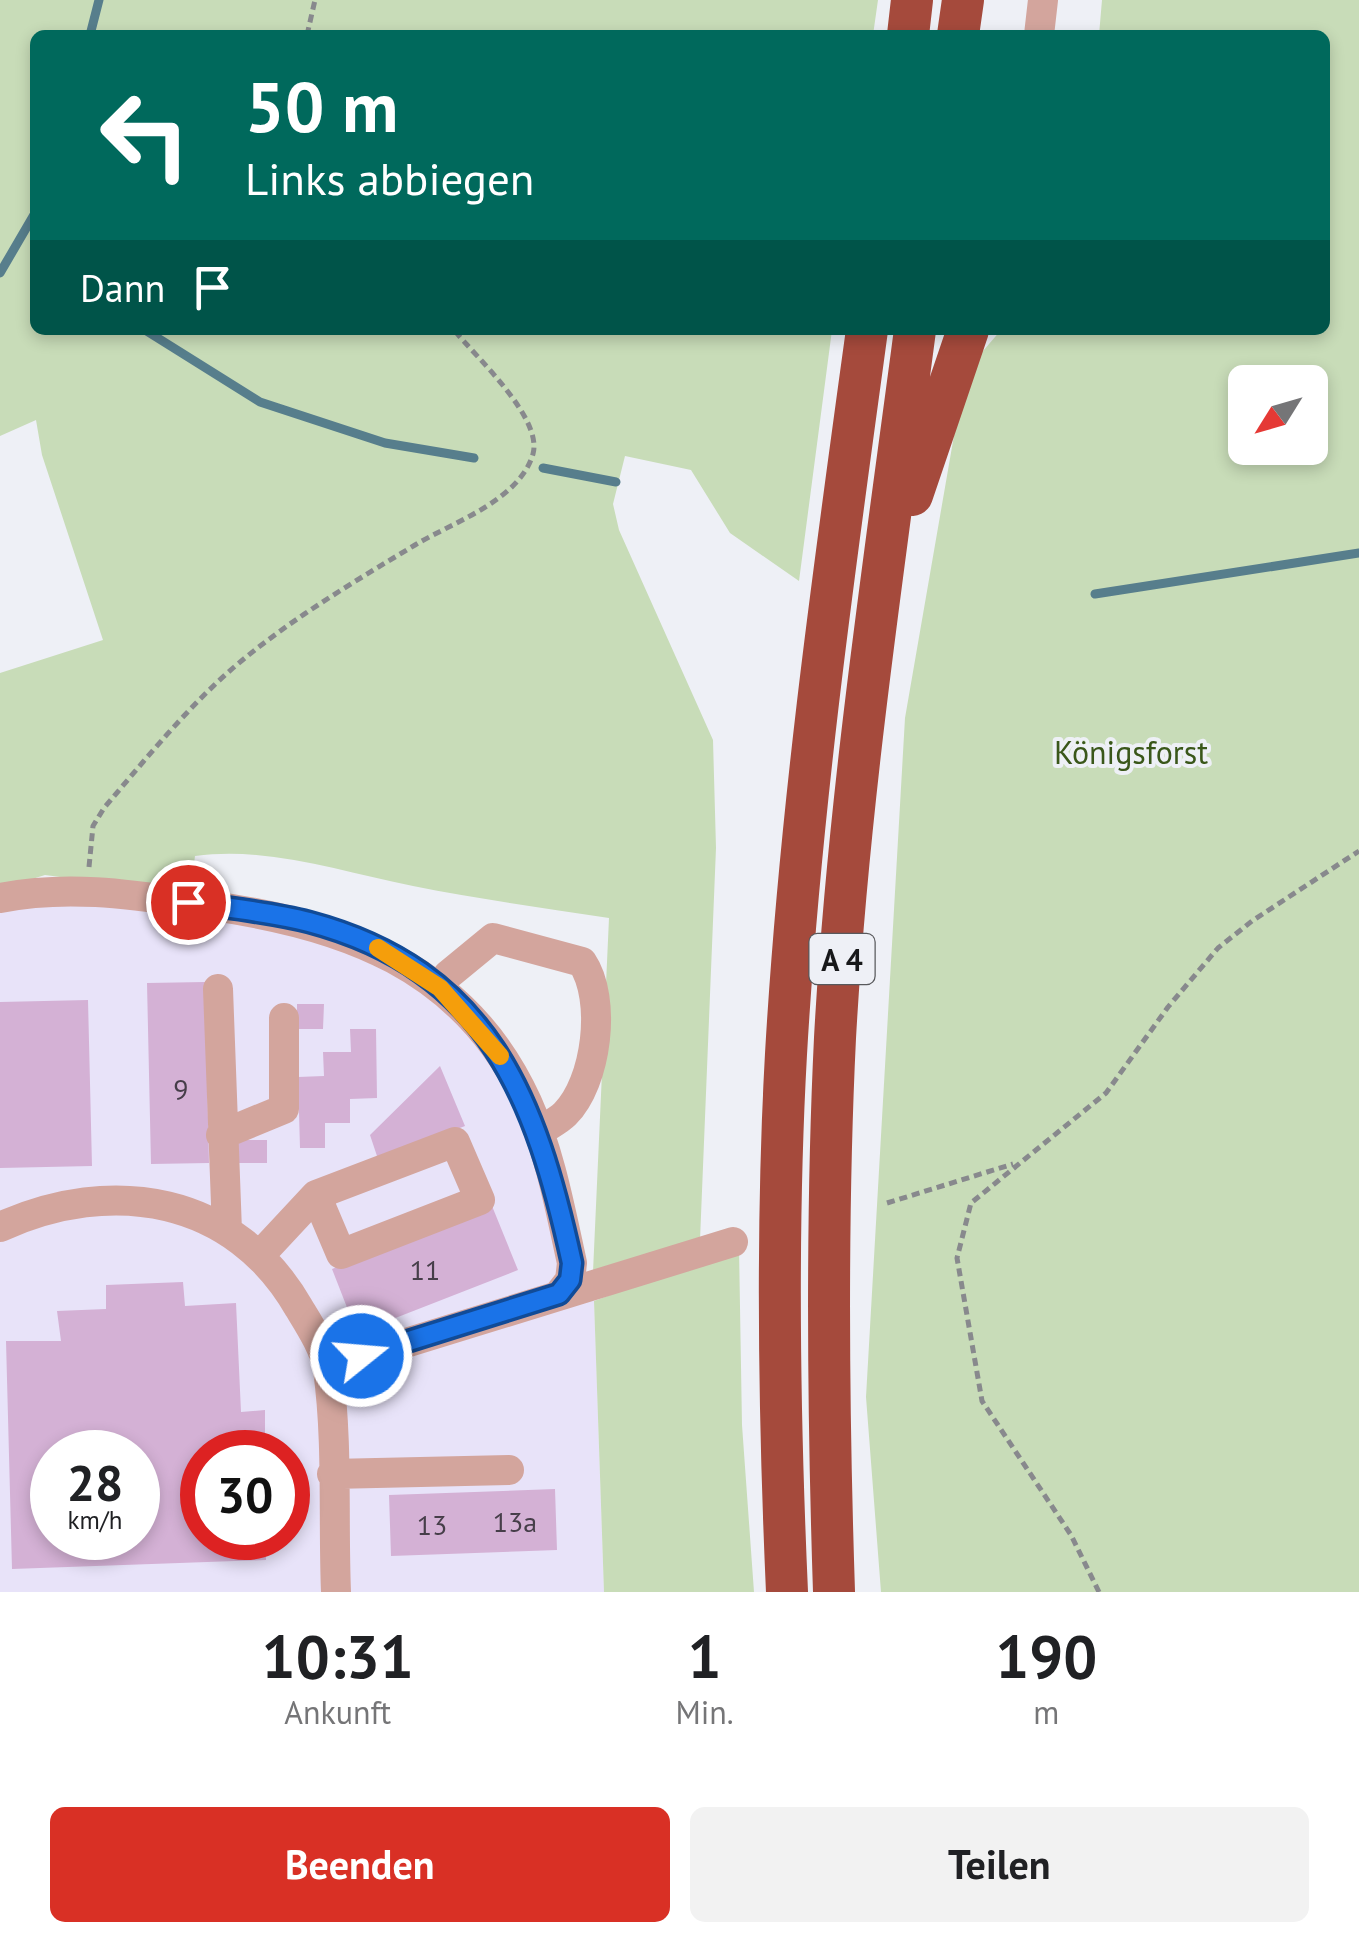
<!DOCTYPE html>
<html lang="de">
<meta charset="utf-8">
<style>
:root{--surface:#fff;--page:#f2f2f2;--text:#202124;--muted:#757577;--accent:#d93025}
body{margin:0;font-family:"PT Sans",sans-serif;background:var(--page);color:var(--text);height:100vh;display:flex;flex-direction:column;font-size:38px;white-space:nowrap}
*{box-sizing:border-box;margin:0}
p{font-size:32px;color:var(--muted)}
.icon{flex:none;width:55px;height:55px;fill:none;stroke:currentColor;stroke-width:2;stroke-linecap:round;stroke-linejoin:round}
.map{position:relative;height:1592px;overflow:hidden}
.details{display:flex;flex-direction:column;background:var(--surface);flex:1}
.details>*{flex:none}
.guide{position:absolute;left:30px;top:30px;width:1300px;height:305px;border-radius:15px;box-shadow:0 5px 15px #0003;background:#00695c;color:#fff;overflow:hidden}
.needle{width:65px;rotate:233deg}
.controls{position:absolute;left:1228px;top:365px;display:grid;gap:20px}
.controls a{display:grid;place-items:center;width:100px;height:100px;border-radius:15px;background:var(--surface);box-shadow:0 5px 15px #0003;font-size:50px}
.speed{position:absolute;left:30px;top:1430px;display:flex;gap:20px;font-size:50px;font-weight:700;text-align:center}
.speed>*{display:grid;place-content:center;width:130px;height:130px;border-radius:50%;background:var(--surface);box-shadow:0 5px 15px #0003;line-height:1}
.speed small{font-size:25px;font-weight:400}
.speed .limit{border:15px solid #d22;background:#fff;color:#111}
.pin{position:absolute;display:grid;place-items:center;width:85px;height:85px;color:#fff;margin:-42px;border:5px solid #fff;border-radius:50%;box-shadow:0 2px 10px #0007}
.me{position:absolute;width:110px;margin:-55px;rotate:73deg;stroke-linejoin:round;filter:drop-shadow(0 0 8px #0008)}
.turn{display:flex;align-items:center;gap:35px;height:210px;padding:0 50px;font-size:45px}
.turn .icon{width:130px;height:130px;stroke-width:2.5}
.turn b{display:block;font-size:70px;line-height:85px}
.then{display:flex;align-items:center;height:95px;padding:0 50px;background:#0003;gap:20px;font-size:38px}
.eta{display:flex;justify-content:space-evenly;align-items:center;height:170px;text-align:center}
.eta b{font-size:60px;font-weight:700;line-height:70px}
.action{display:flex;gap:20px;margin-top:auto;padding:20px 50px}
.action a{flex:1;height:115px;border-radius:15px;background:var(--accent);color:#fff;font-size:40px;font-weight:700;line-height:115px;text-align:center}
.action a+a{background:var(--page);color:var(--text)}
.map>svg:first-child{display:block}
.commercial{fill:#e8e3f9;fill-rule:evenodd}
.green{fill:#c8dcb8;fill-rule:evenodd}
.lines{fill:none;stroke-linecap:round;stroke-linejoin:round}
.stream{stroke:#577e8c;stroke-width:9}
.building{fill:#d4b1d5;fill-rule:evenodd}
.path{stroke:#88898d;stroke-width:5;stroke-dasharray:8 5;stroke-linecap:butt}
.minor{stroke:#d3a59d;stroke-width:30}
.highway{stroke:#a54a3c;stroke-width:42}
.route-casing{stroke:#114b97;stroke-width:25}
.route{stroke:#1a73e8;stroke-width:18}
.slow{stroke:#f59e0b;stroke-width:18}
.labels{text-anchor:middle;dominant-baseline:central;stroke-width:8;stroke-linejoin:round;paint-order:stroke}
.number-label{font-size:28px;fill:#463e49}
.shield{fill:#eef0f6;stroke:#58595c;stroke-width:2.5}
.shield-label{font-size:30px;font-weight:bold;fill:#17181a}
.park-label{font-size:32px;fill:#3a571a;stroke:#eef0f6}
</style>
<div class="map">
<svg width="1359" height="1592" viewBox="0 0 1359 1592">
<rect width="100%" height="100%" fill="#eef0f6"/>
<path class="commercial" d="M0 894 325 917 431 964 546 1108 594 1301 604 1592H0ZM52 1452H138V1538H52ZM202 1452H288V1538H202Z"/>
<path class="green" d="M0 0H878L873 35H35V330H832L799 581 730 533 691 470 625 456 613 504 619 530 713 740 716 848 700 1240 593 1272 609 918C544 908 478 899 413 886 341 872 269 846 195 856L190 894 45 875 0 889V673L103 640 42 455 36 420 0 436Z
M1102 0H1359V1592H881L866 1397 905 718 965 372 1001 330H1325V35H1099ZM1245 382H1310V448H1245Z
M739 1248 742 1425 754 1592H604L594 1301Z"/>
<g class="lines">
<path class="stream" d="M90 35 99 0
M0 273 35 213
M145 330 260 402 385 443 474 458
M543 468 616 482
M1095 594 1359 553"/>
</g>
<path class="building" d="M205 982 209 1163 151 1164 147 983Z
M88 1000 92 1166 0 1168V1002Z
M297 1004H324L323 1029H297Z
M350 1029H376L377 1098 350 1099V1123H325V1148H300L298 1077 324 1076 323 1052H351Z
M440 1066 465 1126 378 1159 370 1135Z
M237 1140H267V1163H237Z
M492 1206 518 1270 357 1333 332 1269Z
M183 1282 185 1306 236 1303 241 1412 265 1410V1452H202V1538H266V1560L12 1569 6 1341H61L57 1311 106 1309V1285ZM52 1452H138V1538H52Z
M555 1489 557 1550 391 1556 389 1495Z"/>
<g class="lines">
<path class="path" d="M307 35 315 0
M89 867 93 826 104 808C144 761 186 709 233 668 289 620 352 583 415 545 453 522 519 501 533 454 543 418 476 357 454 330
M887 1203 1013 1164
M1099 1592 1071 1535 982 1401 957 1258 971 1203 1106 1093 1168 1007 1218 948 1252 921 1359 851"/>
<path class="minor" d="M1039 35 1043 0
M0 898C70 884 135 895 205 905 341 923 465 965 527 1102 550 1153 560 1208 572 1263L570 1280 559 1294
M440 988 448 975 493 938 582 962C607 999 597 1082 565 1114 558 1121 547 1126 539 1132
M218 989 227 1231
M221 1135 284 1109V1018
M0 1227C112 1176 235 1196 299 1308 310 1326 325 1349 328 1370 338 1442 333 1519 336 1592
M261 1254 316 1195 455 1142 480 1200 341 1254 316 1195
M328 1367 733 1242
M332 1474 509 1470"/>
<path class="highway" d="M908 35 912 0
M958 35 963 0
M912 495 968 330
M787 1592C779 1413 776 1233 786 1054 800 811 834 570 867 330
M834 1592C828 1408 826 1223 835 1038 848 802 884 565 915 330"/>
</g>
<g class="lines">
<defs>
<path id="route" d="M188 902C228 908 270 912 309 922 489 970 536 1099 572 1263L570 1280 559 1294 361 1356"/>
</defs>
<use href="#route" class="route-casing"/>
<use href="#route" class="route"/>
<path class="slow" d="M378 948 440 988 500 1056"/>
</g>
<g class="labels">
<g class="number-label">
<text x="181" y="1088">9</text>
<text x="425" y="1269">11</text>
<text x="515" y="1521">13a</text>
<text x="432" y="1524">13</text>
</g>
<rect class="shield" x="809.5" y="934" width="65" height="50" rx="8"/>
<g class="shield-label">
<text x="842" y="959">A 4</text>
</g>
<g class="park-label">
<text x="1131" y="752">Königsforst</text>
</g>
</g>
</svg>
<div class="controls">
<a><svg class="needle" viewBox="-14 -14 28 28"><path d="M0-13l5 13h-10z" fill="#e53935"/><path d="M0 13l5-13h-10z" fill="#757577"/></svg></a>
</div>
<div class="speed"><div>28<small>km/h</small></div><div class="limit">30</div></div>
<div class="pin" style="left:188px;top:902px;background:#d93025"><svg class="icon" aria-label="arrive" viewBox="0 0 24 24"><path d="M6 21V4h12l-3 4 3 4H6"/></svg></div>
<svg class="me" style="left:361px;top:1356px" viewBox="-20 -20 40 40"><circle r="17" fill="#1a73e8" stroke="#fff" stroke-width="3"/><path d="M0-11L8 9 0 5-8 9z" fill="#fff"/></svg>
<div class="guide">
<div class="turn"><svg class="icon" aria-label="left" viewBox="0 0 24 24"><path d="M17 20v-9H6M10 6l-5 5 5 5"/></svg><div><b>50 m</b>Links abbiegen</div></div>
<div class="then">Dann<svg class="icon" aria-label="arrive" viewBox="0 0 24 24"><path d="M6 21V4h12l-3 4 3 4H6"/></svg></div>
</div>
</div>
<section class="details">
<div class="eta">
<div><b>10:31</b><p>Ankunft</p></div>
<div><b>1</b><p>Min.</p></div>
<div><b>190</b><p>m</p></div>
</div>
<div class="action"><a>Beenden</a><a>Teilen</a></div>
</section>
